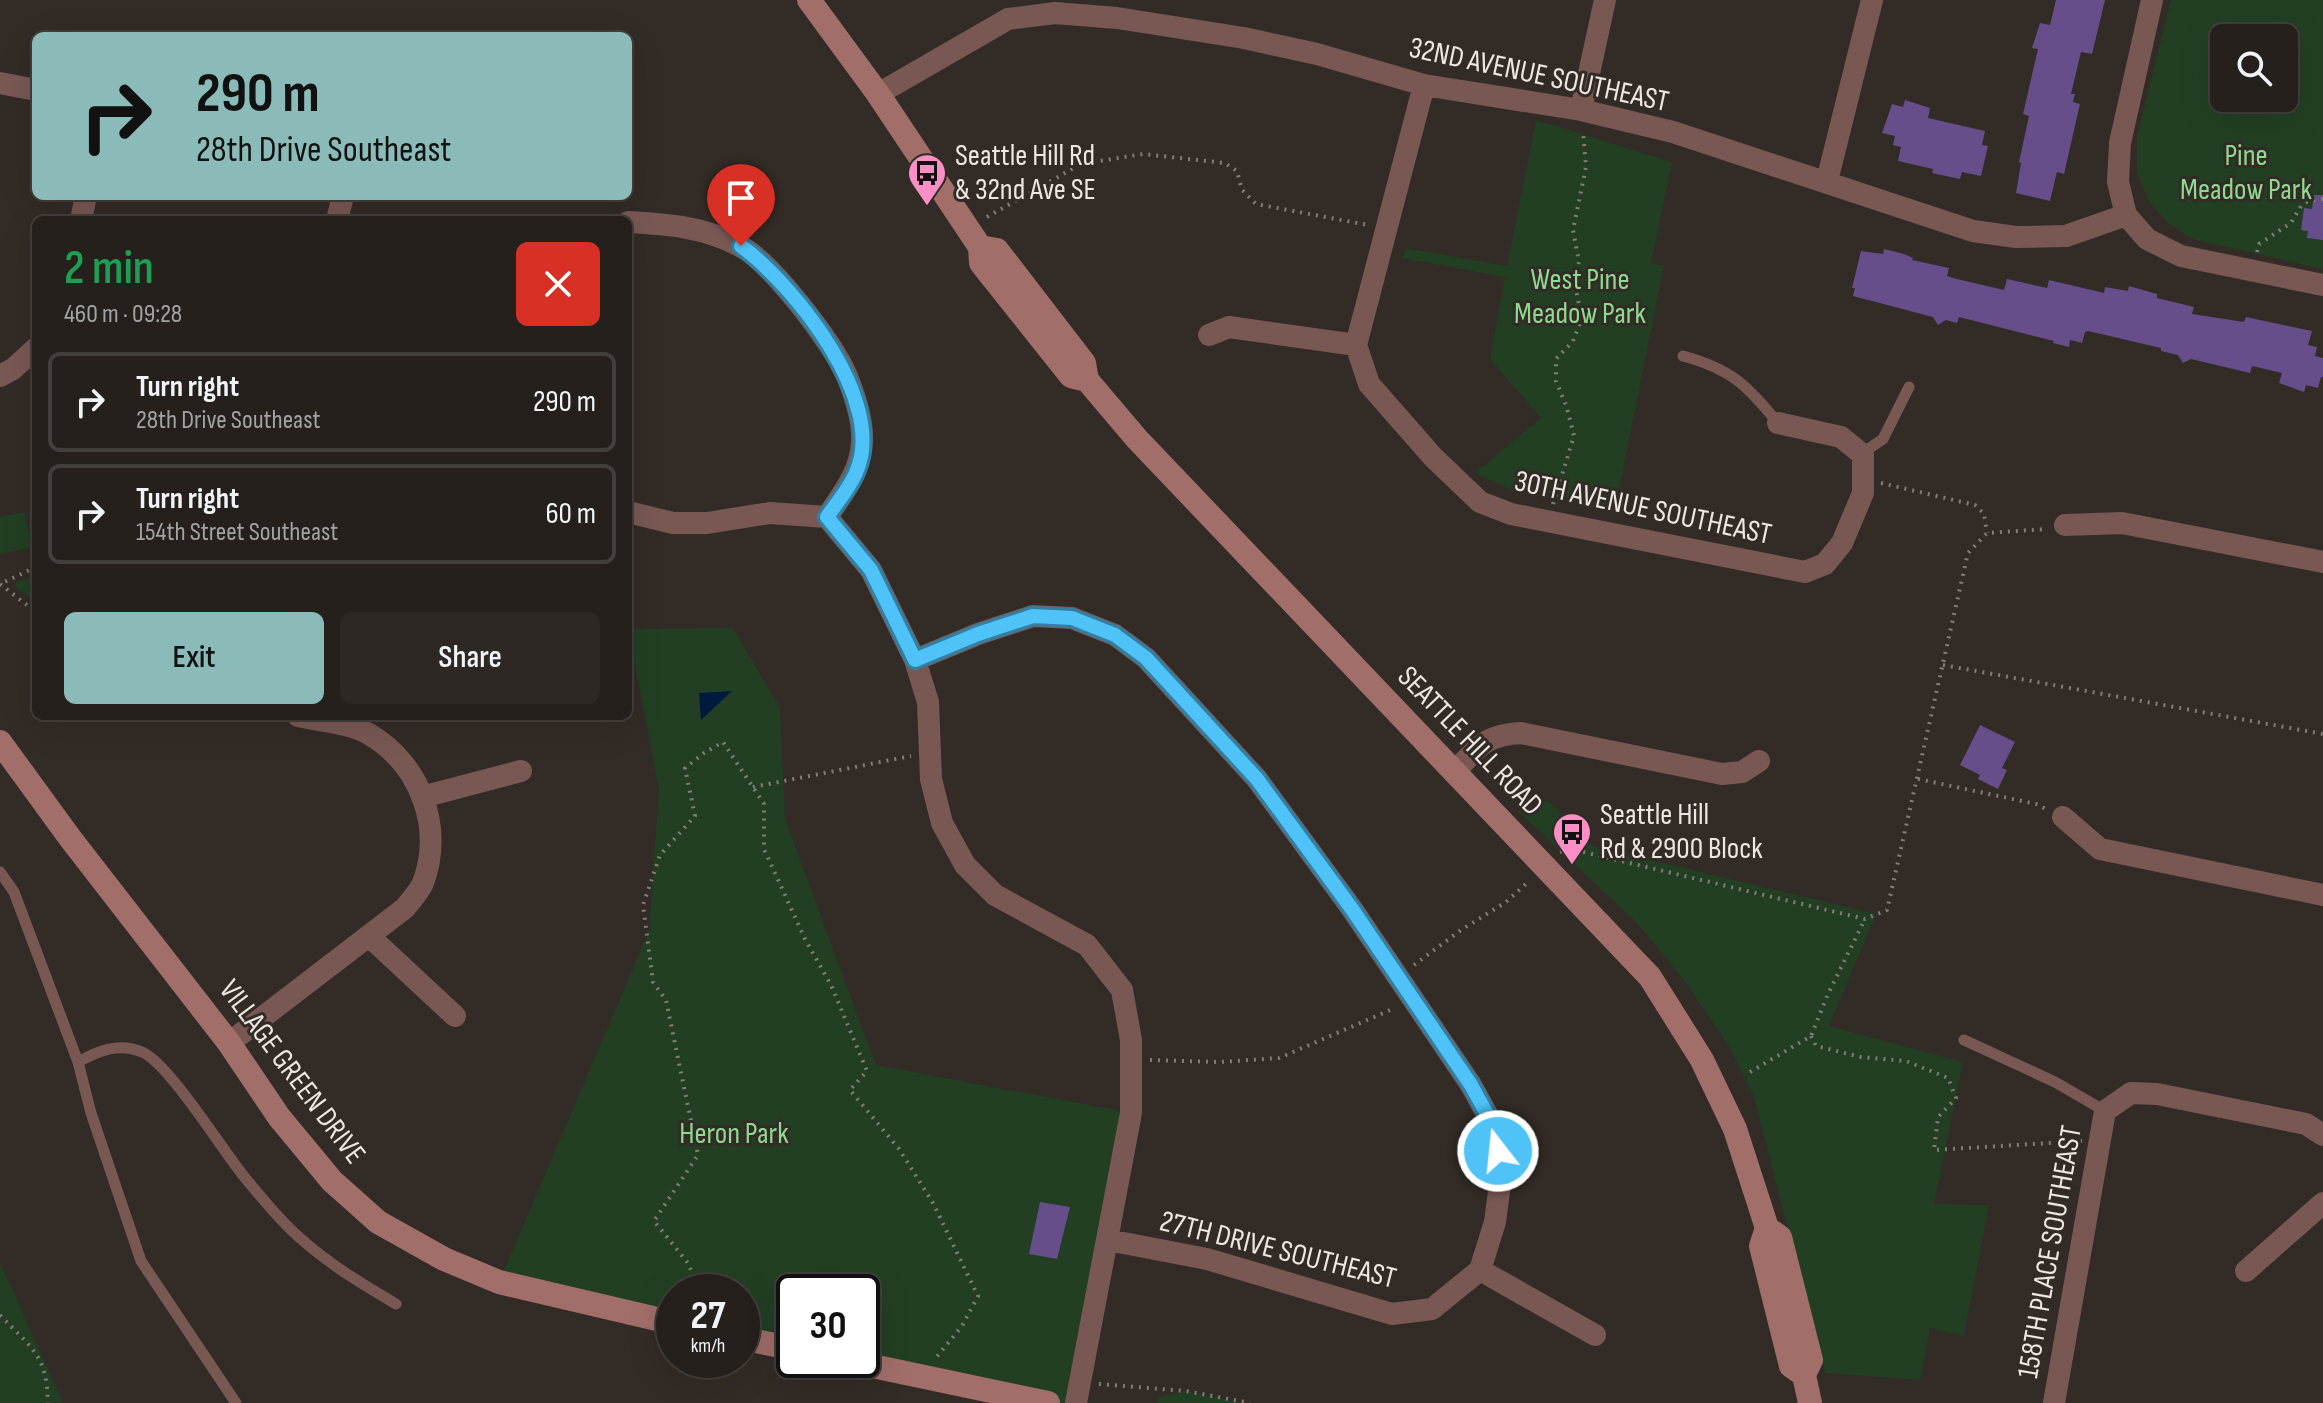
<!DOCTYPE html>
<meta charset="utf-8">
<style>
:root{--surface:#26201c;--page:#2e2825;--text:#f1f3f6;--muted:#a4a3a3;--line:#423e3b;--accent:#8bbbb9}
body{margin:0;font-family:"Sofia Sans Condensed",sans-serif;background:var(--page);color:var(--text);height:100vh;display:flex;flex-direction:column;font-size:30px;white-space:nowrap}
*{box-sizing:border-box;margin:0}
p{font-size:26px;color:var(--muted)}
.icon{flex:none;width:44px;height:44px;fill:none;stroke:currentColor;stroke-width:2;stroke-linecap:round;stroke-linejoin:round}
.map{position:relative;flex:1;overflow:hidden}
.details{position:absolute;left:32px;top:216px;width:600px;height:504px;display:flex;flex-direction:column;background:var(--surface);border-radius:12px;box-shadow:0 8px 32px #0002,0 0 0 2px var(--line)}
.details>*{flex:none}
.hud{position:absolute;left:32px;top:32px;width:600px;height:168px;border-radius:12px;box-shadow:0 8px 32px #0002,0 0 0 2px var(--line);background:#8bbbb9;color:#111;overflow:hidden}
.tools{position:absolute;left:2210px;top:24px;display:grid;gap:16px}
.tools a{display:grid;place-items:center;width:88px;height:88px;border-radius:12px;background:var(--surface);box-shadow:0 8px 32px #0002,0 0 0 2px var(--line);font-size:40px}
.speed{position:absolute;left:656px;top:1274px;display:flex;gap:16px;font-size:40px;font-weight:700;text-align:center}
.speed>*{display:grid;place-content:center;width:104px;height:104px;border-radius:50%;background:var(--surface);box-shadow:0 8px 32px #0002,0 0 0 2px var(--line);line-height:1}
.speed small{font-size:20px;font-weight:400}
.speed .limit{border:4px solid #111;border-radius:12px;background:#fff;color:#111}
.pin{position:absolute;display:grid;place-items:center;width:68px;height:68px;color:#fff;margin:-82px -34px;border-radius:50% 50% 50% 0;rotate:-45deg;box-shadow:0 0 8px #0007}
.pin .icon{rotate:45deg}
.me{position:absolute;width:88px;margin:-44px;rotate:344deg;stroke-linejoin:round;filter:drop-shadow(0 0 6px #0008)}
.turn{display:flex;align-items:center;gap:28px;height:168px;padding:0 32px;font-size:36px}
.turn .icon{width:104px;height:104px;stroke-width:2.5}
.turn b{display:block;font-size:56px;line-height:68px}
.round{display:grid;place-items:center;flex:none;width:84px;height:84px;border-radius:12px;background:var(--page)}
.overview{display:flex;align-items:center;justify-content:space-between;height:136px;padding:0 32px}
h1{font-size:48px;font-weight:600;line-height:60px;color:#1e9e55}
.button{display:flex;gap:16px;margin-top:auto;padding:16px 32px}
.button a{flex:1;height:92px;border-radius:12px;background:var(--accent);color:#111;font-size:32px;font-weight:600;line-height:92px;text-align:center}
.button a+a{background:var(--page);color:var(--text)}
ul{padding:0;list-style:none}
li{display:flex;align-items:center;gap:24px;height:100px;margin:0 16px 12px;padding:0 16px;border:4px solid var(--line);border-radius:12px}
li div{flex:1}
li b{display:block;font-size:30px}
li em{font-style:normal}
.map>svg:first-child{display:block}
.green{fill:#223f23;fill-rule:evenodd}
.water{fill:#00193e}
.building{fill:#664e8a}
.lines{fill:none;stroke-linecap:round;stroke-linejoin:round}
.path{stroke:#837c77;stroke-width:4;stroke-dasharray:2 6;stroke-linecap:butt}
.lane{stroke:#795854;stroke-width:11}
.street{stroke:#795854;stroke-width:22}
.secondary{stroke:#a26e6a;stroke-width:24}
.route-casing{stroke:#337fa1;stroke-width:20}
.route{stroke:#4fc3f7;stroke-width:14}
.labels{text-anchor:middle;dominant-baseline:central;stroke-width:6;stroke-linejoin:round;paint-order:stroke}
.street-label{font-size:30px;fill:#ece7e3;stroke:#332b26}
.poi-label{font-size:30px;fill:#ece7e3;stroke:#332b26;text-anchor:start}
.park-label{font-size:30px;fill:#8edb90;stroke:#332b26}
</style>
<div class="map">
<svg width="2323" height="1403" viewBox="0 0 2323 1403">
<rect width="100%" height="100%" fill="#332b26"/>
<path class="green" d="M2171 0H2323V269L2192 239 2168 223 2150 203 2137 174V136ZM2224 38H2284V98H2224Z
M1536 120 1672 162 1651 263 1664 266 1615 510 1513 491 1475 473 1541 418 1490 359 1505 277 1402 258 1406 248 1507 266Z
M24 512 33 547 0 554V517Z
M36 576V601L17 589 15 582Z
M733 628 780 708 785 819 876 1065 1131 1113 1076 1403H1048L862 1360V1292H794V1349L742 1338V1292H674V1323L499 1282 649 931 659 790 628 629Z
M1548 800 1592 846 1876 914 1829 1026 1963 1062 1934 1204 1989 1205 1964 1336 1930 1328 1920 1380 1825 1373 1754 1097 1730 1048 1681 976 1636 922 1518 811Z
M0 1262 63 1403H0Z
M1186 1391 1243 1403H1157L1159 1397Z"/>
<path class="water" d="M732 691 701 720 699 693Z"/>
<path class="building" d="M2056 0H2105L2092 54 2081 52 2071 94H2075L2073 102 2080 104 2064 174 2057 172 2050 201 2016 193 2021 163 2019 162 2029 116 2023 114 2038 49 2032 48 2040 23 2050 25Z
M1905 100 1930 108 1928 118 1985 131 1982 145 1988 146 1981 176 1962 172 1960 179 1932 173 1933 169 1898 161 1901 147 1893 145 1895 136 1882 133 1892 104 1903 107Z
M2314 195H2323V240L2307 238 2308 231 2301 230 2304 208 2312 209Z
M1884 249 1904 254 1913 258 1912 260 1949 268 1947 276 1957 279 2004 290 2007 279 2047 288 2049 280 2104 293 2105 287 2128 291 2129 286 2157 294V298L2194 307 2192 314 2244 322 2246 317 2312 331 2308 345 2317 347 2315 356 2323 358V377H2321L2318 388 2306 385 2304 392 2279 383 2282 373 2252 366 2250 373 2191 359 2183 363 2178 355 2161 351V348L2088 331 2085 332 2082 343 2070 340 2069 347 2053 343 2054 341 1959 317 1957 323 1946 320 1938 325 1933 317 1853 296 1855 288H1852L1861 251 1883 254Z
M1980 725 2015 742 2002 768 2007 770 1998 789 1978 779 1980 775 1960 765Z
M1040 1202 1070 1207 1057 1259 1029 1254Z"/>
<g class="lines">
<path class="path" d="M987 217 1081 164 1143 154 1225 163 1237 171 1242 190 1256 204 1368 225
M2257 252 2259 244 2291 223 2301 206 2308 201 2323 199
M1881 483 1975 505 1984 514 1987 533
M1553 504 1574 436 1567 408 1556 381V359L1573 341 1582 318 1574 281 1579 262 1573 230 1586 167 1583 131
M36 567 0 584 36 612
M1943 665 2323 734
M1918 779 2036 804 2048 810
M753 787 911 756
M1560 852 1571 849 1865 919 1887 910 1968 553 1987 533 2046 529
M1414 965 1461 930 1506 902 1528 882
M1811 1036 1816 1046 1861 1057 1906 1061 1948 1078 1956 1098 1938 1117 1934 1150 2082 1141
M1150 1060 1220 1062 1279 1058 1395 1008
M1750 1072 1811 1036 1828 994 1865 919
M700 1292 688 1263 654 1221 698 1155 666 1000 653 982 643 905 660 855 695 816 685 768 704 753 723 742 764 804V849L805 939 831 985 867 1071 850 1090 899 1149 933 1203 978 1296 962 1326 935 1359
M0 1315C31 1348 47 1354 48 1403
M1099 1384 1186 1391 1250 1403"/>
<path class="lane" d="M1683 356C1731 369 1747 385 1778 423
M1861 454 1883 439 1909 387
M0 872 14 892 78 1062 91 1113 141 1261 236 1403
M1964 1040 2055 1082 2105 1111
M78 1062C98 1051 119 1042 142 1052 169 1063 224 1153 246 1179 263 1199 280 1221 300 1238 329 1264 362 1284 396 1304"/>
<path class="street" d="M2152 0 2120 143 2118 182 2126 215 2147 239 2181 256 2323 285
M0 83 36 90
M1424 85 1356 345 1369 384 1433 457 1480 502 1511 514 1805 572 1825 564 1842 543 1863 493V455L1841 437 1778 423
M878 94 1008 19 1055 13 1117 18 1244 38 1317 54 1424 85 1581 110 1673 132 1973 231 2016 237 2066 236 2126 215
M1581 110 1605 0
M1827 181 1872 0
M81 220 86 196
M337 220 343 196
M628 222C667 224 705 227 740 246 771 262 833 343 847 376 855 396 863 420 862 441 861 471 843 493 827 517
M1209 335 1229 327 1356 345
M0 376 13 369 36 348
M628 512 673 523H707L770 513 827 517
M827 517 871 570 915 660 928 702 931 779 942 823 965 865 995 895 1087 945 1122 990 1131 1040V1113L1076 1403
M2065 525 2122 523 2323 562
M915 660 978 634 1033 616 1072 618 1115 635 1146 658 1257 779 1352 909 1471 1085 1494 1127 1501 1176 1495 1222 1480 1270
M1454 772C1479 747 1484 735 1521 733L1722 774 1742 772 1759 761
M422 797 521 771
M2063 817 2100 849 2323 895
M370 937 455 1016
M229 1043 405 908C411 900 419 892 423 883 444 827 420 764 369 734 350 723 320 721 298 716
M1108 1240 1207 1259 1392 1314 1432 1309 1480 1270 1595 1335
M2246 1271 2323 1203
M2054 1403 2105 1111 2131 1093 2157 1094 2306 1124 2323 1135"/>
<path class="secondary" d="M809 0 878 94 980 247 981 263 1071 376 1087 380
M980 247 997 250 1084 363 1087 380 1137 439 1650 977 1702 1060 1735 1129 1767 1228 1761 1246 1791 1366 1804 1375
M0 742 70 838 229 1043 279 1117 332 1181 378 1222 444 1259 499 1282 674 1323
M1767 1228 1780 1237 1811 1360 1804 1375 1810 1403
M742 1338 794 1349
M844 1360 1048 1403"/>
</g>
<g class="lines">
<defs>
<path id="route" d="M741 246C794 285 886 400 857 470 851 487 837 502 827 517L871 570 915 660 978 634 1033 616 1072 618 1115 635 1146 658 1257 779 1352 909 1471 1085 1494 1127 1498 1151"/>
</defs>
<use href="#route" class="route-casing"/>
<use href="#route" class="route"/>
</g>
<defs>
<symbol id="bus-pin" viewBox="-11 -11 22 30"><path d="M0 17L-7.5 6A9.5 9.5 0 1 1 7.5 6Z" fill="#fb8fc5" stroke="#332b26"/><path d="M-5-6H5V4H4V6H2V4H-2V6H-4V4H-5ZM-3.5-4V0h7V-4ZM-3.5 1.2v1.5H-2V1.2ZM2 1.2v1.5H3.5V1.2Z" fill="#111"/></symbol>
</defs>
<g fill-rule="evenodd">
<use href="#bus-pin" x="905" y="151" width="44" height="60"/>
<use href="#bus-pin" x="1550" y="810" width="44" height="60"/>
</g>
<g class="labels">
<g class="street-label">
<text transform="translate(1539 75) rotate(12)">32ND AVENUE SOUTHEAST</text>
<text transform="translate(1643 508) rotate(12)">30TH AVENUE SOUTHEAST</text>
<text transform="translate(1470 741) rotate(46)">SEATTLE HILL ROAD</text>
<text transform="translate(292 1072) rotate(53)">VILLAGE GREEN DRIVE</text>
<text transform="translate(1278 1250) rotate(14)">27TH DRIVE SOUTHEAST</text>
<text transform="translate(2050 1252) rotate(-80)">158TH PLACE SOUTHEAST</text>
</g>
<g class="poi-label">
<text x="955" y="156">Seattle Hill Rd<tspan x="955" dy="34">&amp; 32nd Ave SE</tspan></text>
<text x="1600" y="815">Seattle Hill<tspan x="1600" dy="34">Rd &amp; 2900 Block</tspan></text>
</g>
<g class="park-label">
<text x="2246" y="156">Pine<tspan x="2246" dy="34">Meadow Park</tspan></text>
<text x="1580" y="280">West Pine<tspan x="1580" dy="34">Meadow Park</tspan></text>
<text x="734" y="1134">Heron Park</text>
</g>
</g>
</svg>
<div class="tools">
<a><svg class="icon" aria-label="search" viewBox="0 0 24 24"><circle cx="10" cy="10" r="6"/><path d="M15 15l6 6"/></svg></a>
</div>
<div class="speed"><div>27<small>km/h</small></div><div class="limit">30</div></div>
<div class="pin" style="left:741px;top:246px;background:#d93025"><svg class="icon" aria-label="arrive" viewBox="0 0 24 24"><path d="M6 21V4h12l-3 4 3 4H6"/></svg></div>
<svg class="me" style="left:1498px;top:1151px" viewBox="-20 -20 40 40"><circle r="17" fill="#4fc3f7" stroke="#fff" stroke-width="3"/><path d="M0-11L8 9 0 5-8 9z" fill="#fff"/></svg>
<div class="hud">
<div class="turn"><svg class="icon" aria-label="right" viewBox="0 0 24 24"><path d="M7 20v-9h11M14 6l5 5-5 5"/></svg><div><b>290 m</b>28th Drive Southeast</div></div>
</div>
<section class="details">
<div class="overview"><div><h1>2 min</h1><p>460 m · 09:28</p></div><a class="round" style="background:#d93025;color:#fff"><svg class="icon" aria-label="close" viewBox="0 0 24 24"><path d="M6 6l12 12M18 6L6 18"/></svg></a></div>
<ul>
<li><svg class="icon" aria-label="right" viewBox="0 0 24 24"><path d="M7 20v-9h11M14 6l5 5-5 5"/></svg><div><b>Turn right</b><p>28th Drive Southeast</p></div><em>290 m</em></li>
<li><svg class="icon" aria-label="right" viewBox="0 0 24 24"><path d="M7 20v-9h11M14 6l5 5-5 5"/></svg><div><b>Turn right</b><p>154th Street Southeast</p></div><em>60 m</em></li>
</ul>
<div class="button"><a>Exit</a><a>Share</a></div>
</section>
</div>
